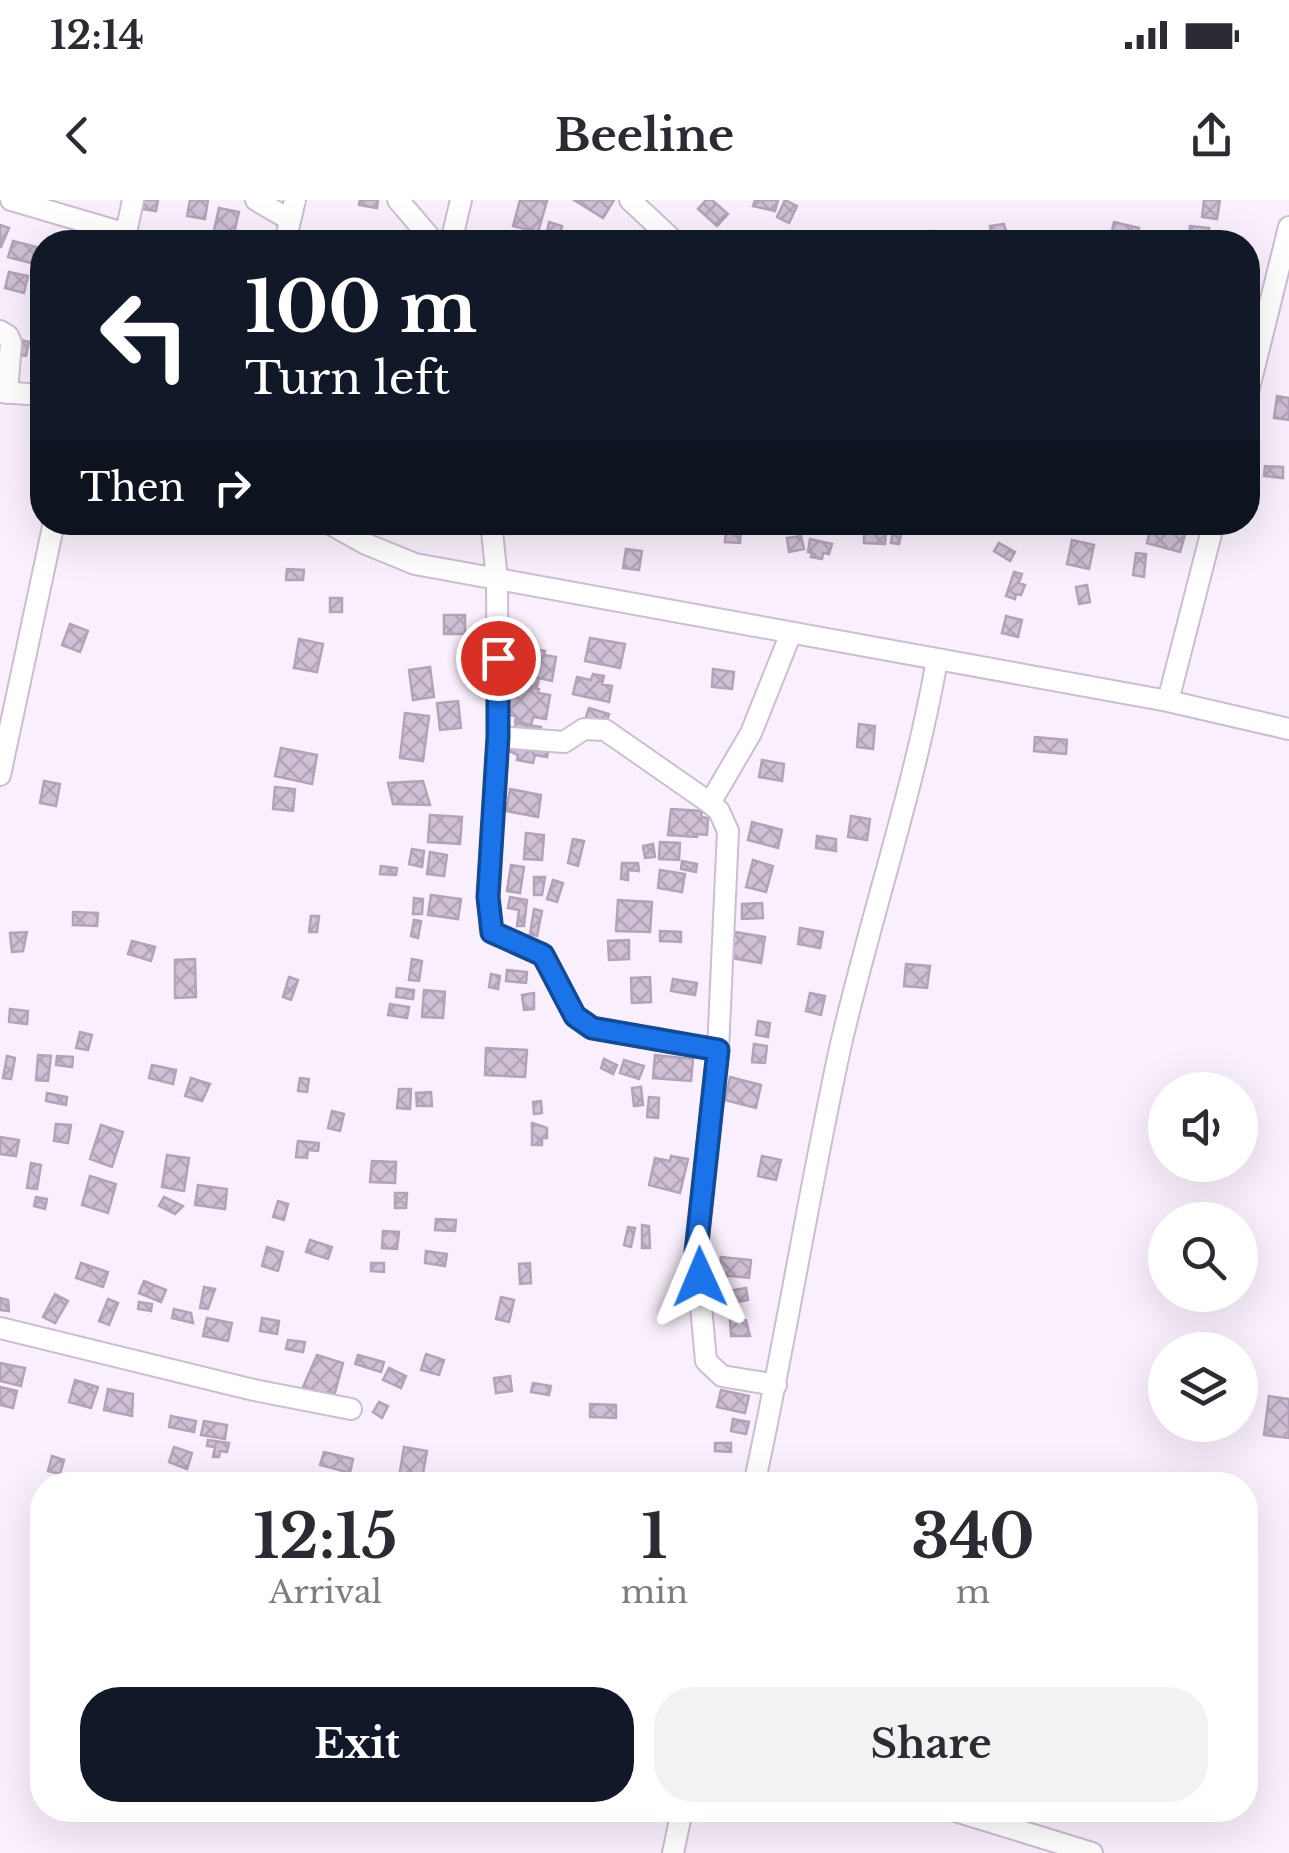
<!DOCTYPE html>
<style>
:root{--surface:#fff;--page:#f2f2f3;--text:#2b2b33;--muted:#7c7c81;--accent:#111827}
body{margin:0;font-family:"Libre Baskerville",serif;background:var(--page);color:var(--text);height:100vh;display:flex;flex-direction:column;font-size:38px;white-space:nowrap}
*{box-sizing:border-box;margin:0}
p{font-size:32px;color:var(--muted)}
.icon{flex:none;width:55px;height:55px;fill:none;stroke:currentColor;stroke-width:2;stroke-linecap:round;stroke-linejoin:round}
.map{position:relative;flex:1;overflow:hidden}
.side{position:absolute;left:30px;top:1272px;width:1228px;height:350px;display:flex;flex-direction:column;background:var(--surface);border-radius:40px;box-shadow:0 10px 40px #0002}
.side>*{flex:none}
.hud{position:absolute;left:30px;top:30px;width:1230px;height:305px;border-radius:40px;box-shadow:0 10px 40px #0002;background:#111827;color:#fff;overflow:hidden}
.controls{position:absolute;left:1148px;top:872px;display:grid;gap:20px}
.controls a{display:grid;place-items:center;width:110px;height:110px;border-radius:50%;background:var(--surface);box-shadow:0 10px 40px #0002;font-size:50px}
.pin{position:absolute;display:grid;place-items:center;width:85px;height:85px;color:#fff;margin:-42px;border:5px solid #fff;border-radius:50%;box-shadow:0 2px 10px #0007}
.me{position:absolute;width:110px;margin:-55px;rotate:359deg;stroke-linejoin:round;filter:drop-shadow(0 0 8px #0008)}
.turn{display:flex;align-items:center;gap:35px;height:210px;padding:0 50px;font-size:45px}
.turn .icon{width:130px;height:130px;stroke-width:2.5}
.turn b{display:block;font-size:70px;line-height:85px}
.then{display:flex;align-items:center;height:95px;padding:0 50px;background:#0003;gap:20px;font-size:38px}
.eta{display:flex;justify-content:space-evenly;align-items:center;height:170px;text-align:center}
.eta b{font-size:60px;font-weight:700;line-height:70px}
.primary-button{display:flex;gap:20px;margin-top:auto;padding:20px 50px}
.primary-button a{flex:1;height:115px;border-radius:40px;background:var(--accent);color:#fff;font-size:40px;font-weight:700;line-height:115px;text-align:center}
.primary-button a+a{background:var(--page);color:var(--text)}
.status{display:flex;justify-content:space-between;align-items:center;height:70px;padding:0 50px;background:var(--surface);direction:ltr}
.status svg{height:28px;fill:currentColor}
header{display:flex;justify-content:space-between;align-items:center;height:130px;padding:0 50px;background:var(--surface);font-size:45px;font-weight:700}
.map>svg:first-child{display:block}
.building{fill:url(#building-cross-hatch);stroke:#b3a3b8;stroke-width:2.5}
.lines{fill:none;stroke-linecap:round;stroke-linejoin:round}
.street-casing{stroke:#ccbdd2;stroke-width:24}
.street{stroke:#fff;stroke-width:20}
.route-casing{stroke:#114b97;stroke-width:25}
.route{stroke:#1a73e8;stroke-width:18}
</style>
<div class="status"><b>12:14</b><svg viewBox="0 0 49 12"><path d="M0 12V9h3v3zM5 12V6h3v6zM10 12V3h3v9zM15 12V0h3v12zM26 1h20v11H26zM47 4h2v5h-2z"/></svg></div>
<header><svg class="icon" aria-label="back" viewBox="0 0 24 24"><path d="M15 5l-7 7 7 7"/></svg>Beeline<svg class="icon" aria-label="share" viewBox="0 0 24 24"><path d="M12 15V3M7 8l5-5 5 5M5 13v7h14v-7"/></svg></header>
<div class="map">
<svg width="1289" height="1653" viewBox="0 0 1289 1653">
<defs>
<pattern id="building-cross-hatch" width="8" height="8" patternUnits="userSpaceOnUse" patternTransform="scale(2.5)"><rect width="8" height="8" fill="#cfc0d5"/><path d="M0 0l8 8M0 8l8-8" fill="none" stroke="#b2a5b7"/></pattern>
</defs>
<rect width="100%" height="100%" fill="#faf0fd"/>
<path class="building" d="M143 0H158L156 11 142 9Z
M190 0H208L205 19 187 16Z
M360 0H378L377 8 359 5Z
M520 0 547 1 538 32 513 26Z
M574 0H614L603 18Z
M706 0H712L728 14 717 26 698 9Z
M755 0H778L775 11 753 6Z
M785 0 797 6 789 23 777 17Z
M1204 0H1220L1217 19 1202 17Z
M219 8 239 12 232 42 212 39Z
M549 22 562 26 559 39 546 36Z
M1114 22 1139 28 1136 40 1145 42 1110 40Z
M1004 24 1008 38 992 40 990 26Z
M0 25 9 28 1 47H0Z
M1190 26 1209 28 1208 39 1203 38V42L1188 40Z
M932 31 947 35 945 42H928Z
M13 41 36 47 31 63 8 57Z
M9 72 28 76 24 93 5 88Z
M21 140 29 142 26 156 18 154Z
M1277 196 1289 198V220L1274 218Z
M1265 266 1283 267V278L1264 276Z
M548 322H570L568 334 547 332Z
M894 322 903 324 899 344 891 343Z
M1152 322 1187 328 1180 352 1147 343Z
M726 330 741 331 740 343 725 342Z
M864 330 886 332 885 344 864 343Z
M801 336 804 349 789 352 787 338Z
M810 339 832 344 829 354 823 353 822 359 811 357 812 353 808 352Z
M1072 340 1094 345 1089 369 1067 364Z
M999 343 1015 352 1010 361 994 351Z
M626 349 642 351 639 370 623 368Z
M1136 353 1146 354 1144 377 1133 375Z
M287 369 304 370 303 380H286Z
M1014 372 1022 374 1019 383 1025 385 1021 395 1016 394 1015 399 1006 396Z
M1087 385 1090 402 1079 404 1076 387Z
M330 398H342V412H330Z
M444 415H465V434H444Z
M1006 416 1022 420 1018 437 1002 433Z
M70 424 88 431 80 452 62 445Z
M590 438 625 444 620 468 585 461Z
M299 439 323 444 317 472 294 468Z
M520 446 545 451 544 455 556 457 552 481 539 478 537 487 521 484 522 478 506 472 510 450 519 452Z
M430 467 434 497 413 500 409 470Z
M713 469 734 472 732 489 712 487Z
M593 474 604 476 602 484 612 486 609 502 573 494 577 477 591 480Z
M514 484 539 489 538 493 550 495 546 519 533 517 531 525 515 522 516 516 507 515 504 488 513 490Z
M458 501 461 528 440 530 437 503Z
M589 508 609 514 601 538 581 532Z
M405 513 429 516 423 561 400 558Z
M516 523 541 527 540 531 552 533 547 557 535 555 533 563 517 560 518 555 502 548 505 526 515 528Z
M859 524 875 526 873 549 857 547Z
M1035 537 1067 540 1066 554 1034 551Z
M281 548 317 555 312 584 275 576Z
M762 560 784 564 782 581 759 577Z
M44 581 60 584 56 606 40 603Z
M423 581 430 605 393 604 388 583Z
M275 587 295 589 293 611 273 609Z
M510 589 541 595 538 617 506 611Z
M671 609 702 611 701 617 708 618 707 635 697 634V637L668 635Z
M430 615 462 617 460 644 428 642Z
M851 616 870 619 867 640 848 637Z
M752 622 782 630 778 648 748 640Z
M526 633 544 635 542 660 524 659Z
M817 636 836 639V651L816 648Z
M573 639 584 641 578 666 568 663Z
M660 642 680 643 679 660 659 659Z
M653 644 655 657 645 658 643 646Z
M412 649 424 651 422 667 409 664Z
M430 652 447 655 444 676 427 674Z
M753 660 773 666 766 692 746 687Z
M682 661 697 664 696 672 681 669Z
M622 663H638L639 671 628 670V680L621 679Z
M511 665 524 667 520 693 507 691Z
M381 666 397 668 396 675 380 674Z
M660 670 685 674 682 692 658 688Z
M534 677H545L542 695H534Z
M553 680 563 683 557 702 547 699Z
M431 695 461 699 458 719 428 715Z
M510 697 527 700 524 726H517L519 710 508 708Z
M414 698 423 699 422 714H413Z
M618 700 652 702 650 732 616 731Z
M762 703 763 718 742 719V704Z
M534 709 542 711 537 736 530 734Z
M73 712 98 713 97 726 73 725Z
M311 716H319L317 732H309Z
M414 720 421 721 418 738 411 736Z
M800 728 823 732 820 748 798 744Z
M660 731 681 732V742L660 741Z
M729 731 765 737 761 763 725 757Z
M27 732 23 751 12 752 10 733Z
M629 740V759L609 760 608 741Z
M132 741 155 747 151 761 128 754Z
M195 759 196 797 175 798V760Z
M412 759 422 761 419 781 409 780Z
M906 764 930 766 927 788 904 786Z
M507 770 527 772 526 783 506 781Z
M491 774 500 776 498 789 489 787Z
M289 777 298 780 291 800 283 797Z
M650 777 651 802 632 803 631 778Z
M673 779 697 783 695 795 671 791Z
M397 788 414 790 413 799 396 797Z
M424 790 445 792 443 818 422 817Z
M534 793V809L524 810 522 795Z
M810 793 825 796 821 815 806 811Z
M390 804 409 807 407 818 388 815Z
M10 809 28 811 27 824 9 822Z
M758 821 770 823 768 837 756 835Z
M80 832 92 835 88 850 76 848Z
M754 844 767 846 765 863 752 862Z
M486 848 527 850 525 877 485 875Z
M38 855 51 856 48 881 36 880Z
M655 855 693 859 691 881 653 878Z
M7 856 15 858 11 879 3 878Z
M57 856 73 857 72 867 56 865Z
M604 859 617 865 613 874 601 868Z
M624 860 644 866 639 879 620 873Z
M152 865 176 870 173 884 149 878Z
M730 877 761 885 756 908 725 900Z
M191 878 210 884 202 901 185 896Z
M300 878 309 879 307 892 298 891Z
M641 887 643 905 634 906 632 888Z
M399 889H411L410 909 397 908Z
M431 892 432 906H417L416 893Z
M47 893 67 897 66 905 46 901Z
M649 897 659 898 658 918 647 917Z
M541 901 542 913 534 914 533 902Z
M332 911 344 914 340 931 328 928Z
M532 923 547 928V938H542V945H532Z
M56 924 71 925 68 943 54 941Z
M101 925 123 932 112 967 90 959Z
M0 937 19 940 16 956 0 954Z
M298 941 319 943 318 951 308 950 307 958 296 957Z
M167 955 189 958 184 991 162 987Z
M671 956 688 959 680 993 649 985 655 958 670 961Z
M762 956 781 960 776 980 758 976Z
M372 961 396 962 395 983 370 982Z
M31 963 41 965 37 989 27 988Z
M90 976 116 984 108 1013 82 1005Z
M198 985 227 989 225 1009 195 1005Z
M395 993H407L406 1008H395Z
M36 997 47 999 45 1009 34 1006Z
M164 997 183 1006 175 1014 159 1006Z
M278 1001 288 1004 284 1020 273 1017Z
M436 1019 456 1020 455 1031 435 1030Z
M642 1025 649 1026 650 1048H642Z
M628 1027 635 1028 631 1047 624 1045Z
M383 1031 399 1032 397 1049 382 1048Z
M310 1040 332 1047 328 1059 306 1052Z
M267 1047 283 1052 278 1071 262 1066Z
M426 1051 447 1054 445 1066 425 1063Z
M721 1057 751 1060 749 1078 719 1075Z
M81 1063 108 1072 103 1087 76 1078Z
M371 1063H384V1072L371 1071Z
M530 1063 531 1083 520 1084 519 1064Z
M144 1081 166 1090 161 1102 139 1093Z
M204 1087 215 1089 208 1109 200 1108Z
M746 1088 748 1100 726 1104 723 1092Z
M55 1094 68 1101 55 1123 43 1117Z
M501 1097 514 1100 509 1122 496 1119Z
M0 1098 8 1100 9 1111 0 1110Z
M108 1099 118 1103 109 1125 99 1121Z
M139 1102 152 1104 151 1111 138 1109Z
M174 1109 191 1113 193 1123 172 1118Z
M207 1118 232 1123 228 1141 203 1136Z
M262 1118 279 1121 277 1134 260 1131Z
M730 1120H746L750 1136H731Z
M288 1140 305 1142 303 1152 286 1149Z
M426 1154 444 1160 439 1175 421 1170Z
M317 1155 343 1163 334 1196 303 1187Z
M358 1155 384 1162 381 1172 355 1164Z
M0 1163 25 1168 21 1186 0 1181Z
M389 1168 406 1176 401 1188 383 1180Z
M510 1176 512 1191 496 1193 494 1178Z
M75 1180 98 1187 91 1208 69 1202Z
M533 1183 551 1186 549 1195 531 1192Z
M0 1187 17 1191 13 1208 0 1205Z
M108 1189 133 1194 132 1216 104 1210Z
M721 1190 749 1196 745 1213 717 1207Z
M1269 1196 1289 1199V1238L1264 1235Z
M379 1202 388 1206 382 1218 373 1212Z
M590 1204 616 1205V1218L590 1217Z
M171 1216 196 1221 194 1232 169 1227Z
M733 1219 749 1222 746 1234 731 1231Z
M204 1221 227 1225 225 1239 201 1235Z
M208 1240 229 1243 227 1252 220 1251 219 1257H213L215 1247 207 1246Z
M715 1243H731V1252L715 1251Z
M174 1247 192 1253 187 1269 169 1262Z
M404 1247 427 1251 421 1285 398 1283Z
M324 1252 353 1259 350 1273 320 1265Z
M52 1256 64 1260 60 1274 48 1271Z
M75 1276 95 1280 94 1285H73Z"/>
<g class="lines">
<defs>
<path id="street" d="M11 0 127 34
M256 0 290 20
M398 0 434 42
M630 0 675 42
M124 42 133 0
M285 42 295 0
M451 42 461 0
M0 131 8 136 11 143 7 193
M0 192 42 195
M1248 192 1289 27
M327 322 366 344 415 364 1168 501 1289 529
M491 322 497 379 498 537 488 697 491 732 543 755 575 816 592 828 718 850
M1168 501 1214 322
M498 537 564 542 584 529 605 530 710 603 719 611 728 631 718 850 696 1052 706 1161 722 1176 776 1185
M0 575 54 322
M710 603 751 533 791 433
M0 1128 254 1190 351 1209
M754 1285C786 1139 809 990 841 844 871 715 914 590 937 460
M952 1610 1092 1653
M673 1653 682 1610"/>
</defs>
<use href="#street" class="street-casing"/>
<use href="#street" class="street"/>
</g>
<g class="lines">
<defs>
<path id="route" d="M498 458V537L488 697 492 732 543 755 575 816 592 828 718 850 696 1052 700 1077"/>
</defs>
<use href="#route" class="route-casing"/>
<use href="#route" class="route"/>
</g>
</svg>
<div class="controls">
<a><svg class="icon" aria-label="sound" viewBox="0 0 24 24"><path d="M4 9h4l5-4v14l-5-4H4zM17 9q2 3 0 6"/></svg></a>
<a><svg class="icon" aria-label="search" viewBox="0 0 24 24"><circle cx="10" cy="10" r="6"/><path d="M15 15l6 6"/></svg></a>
<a><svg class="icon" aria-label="layers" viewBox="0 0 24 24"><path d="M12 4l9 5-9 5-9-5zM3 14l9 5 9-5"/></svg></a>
</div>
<div class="pin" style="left:498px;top:458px;background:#d93025"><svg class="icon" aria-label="arrive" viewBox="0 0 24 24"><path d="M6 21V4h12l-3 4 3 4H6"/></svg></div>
<svg class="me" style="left:700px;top:1077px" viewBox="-20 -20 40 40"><path d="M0-17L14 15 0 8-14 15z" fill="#1a73e8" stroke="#fff" stroke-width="4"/></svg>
<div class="hud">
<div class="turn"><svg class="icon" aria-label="left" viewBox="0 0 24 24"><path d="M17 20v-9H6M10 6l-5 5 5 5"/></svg><div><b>100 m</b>Turn left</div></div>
<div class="then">Then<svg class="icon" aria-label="right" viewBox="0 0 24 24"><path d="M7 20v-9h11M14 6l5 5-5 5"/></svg></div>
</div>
<section class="side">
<div class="eta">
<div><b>12:15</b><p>Arrival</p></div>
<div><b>1</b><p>min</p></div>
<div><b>340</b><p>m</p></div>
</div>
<div class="primary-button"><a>Exit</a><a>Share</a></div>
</section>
</div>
